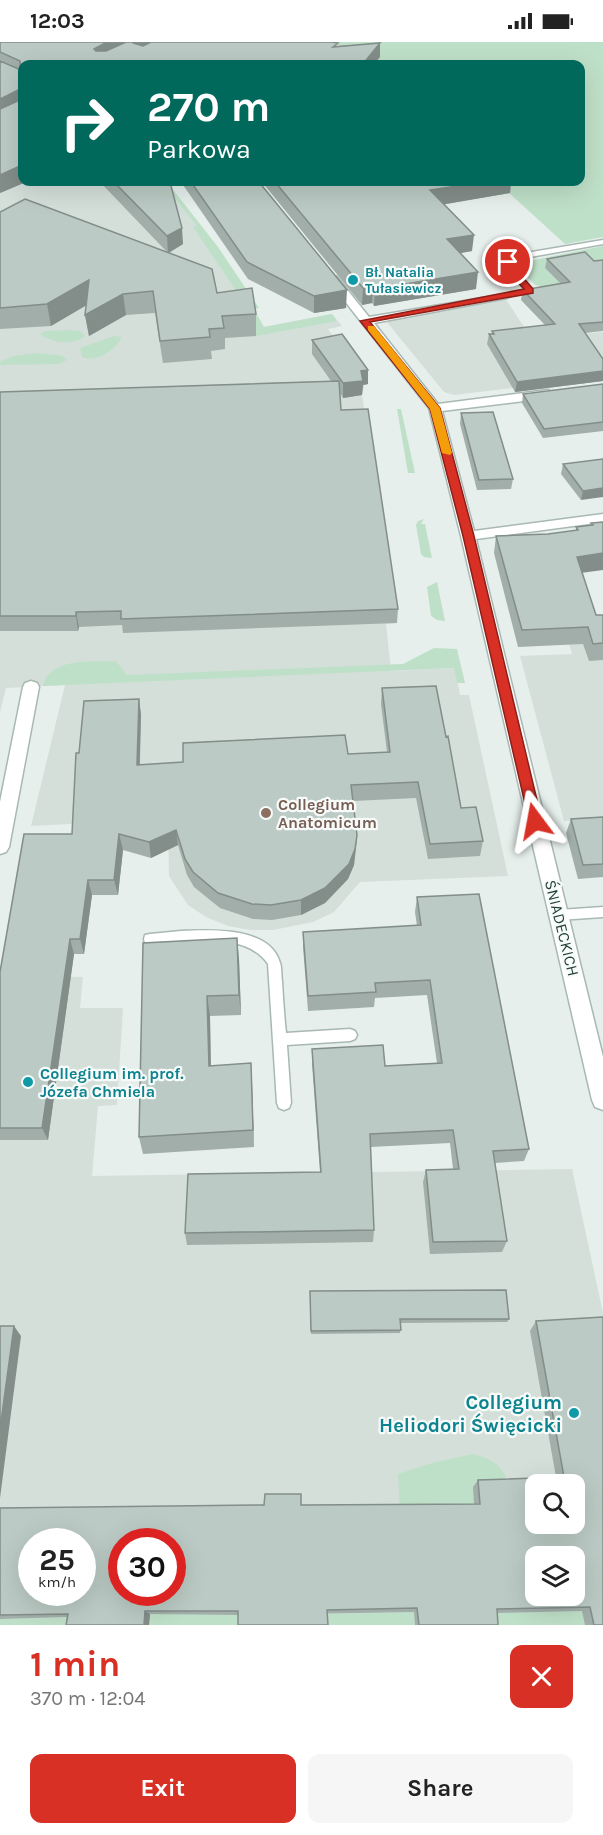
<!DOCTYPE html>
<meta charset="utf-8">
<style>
:root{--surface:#fff;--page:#f6f6f6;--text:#222;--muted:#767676;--accent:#d93025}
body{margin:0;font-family:Karla,sans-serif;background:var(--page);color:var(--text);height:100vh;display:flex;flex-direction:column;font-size:22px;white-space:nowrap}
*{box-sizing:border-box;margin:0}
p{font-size:20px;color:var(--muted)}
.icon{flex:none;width:33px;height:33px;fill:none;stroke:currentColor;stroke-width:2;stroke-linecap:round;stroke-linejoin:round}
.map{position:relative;height:1583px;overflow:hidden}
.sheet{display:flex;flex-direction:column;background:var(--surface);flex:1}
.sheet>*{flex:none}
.top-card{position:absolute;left:18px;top:18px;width:567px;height:126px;border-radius:12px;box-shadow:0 6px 24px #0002;background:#00695c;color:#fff;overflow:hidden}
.tools{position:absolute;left:525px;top:1432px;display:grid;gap:12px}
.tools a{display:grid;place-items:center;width:60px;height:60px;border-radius:12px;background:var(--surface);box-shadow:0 6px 24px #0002;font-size:30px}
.speed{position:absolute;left:18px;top:1486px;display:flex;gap:12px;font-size:30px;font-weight:700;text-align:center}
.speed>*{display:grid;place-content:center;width:78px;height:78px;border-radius:50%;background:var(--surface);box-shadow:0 6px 24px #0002;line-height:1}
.speed small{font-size:15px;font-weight:400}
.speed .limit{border:9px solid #d22;background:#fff;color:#111}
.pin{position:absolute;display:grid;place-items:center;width:51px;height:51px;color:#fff;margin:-26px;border:3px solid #fff;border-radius:50%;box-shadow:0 2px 6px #0007}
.me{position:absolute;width:66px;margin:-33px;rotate:347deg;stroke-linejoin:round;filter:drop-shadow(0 0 4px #0008)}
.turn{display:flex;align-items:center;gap:21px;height:126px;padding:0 30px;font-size:27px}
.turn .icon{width:78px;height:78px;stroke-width:2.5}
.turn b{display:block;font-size:42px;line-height:51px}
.round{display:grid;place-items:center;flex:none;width:63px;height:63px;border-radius:12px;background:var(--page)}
.headline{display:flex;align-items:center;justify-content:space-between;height:102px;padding:0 30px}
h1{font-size:36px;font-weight:700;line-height:45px;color:var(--accent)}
.primary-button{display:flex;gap:12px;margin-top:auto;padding:12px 30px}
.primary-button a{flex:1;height:69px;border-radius:12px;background:var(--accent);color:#fff;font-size:24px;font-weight:700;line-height:69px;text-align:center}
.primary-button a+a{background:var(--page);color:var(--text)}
.status{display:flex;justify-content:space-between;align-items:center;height:42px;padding:0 30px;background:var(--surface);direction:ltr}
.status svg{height:16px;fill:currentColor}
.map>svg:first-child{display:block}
.built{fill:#d4dfda;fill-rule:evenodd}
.green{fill:#bfe0c8}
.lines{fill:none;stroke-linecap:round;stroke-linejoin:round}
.lane-casing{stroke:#a8b8b2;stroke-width:3}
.street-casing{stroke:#a8b8b2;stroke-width:3}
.lane{fill:#fff;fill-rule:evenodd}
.street{fill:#fff;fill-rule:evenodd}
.wall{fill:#a1aea9}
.shaded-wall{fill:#838d89}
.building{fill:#bbcac4;stroke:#838d89;stroke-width:1.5;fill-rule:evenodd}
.route{fill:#d93025;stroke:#8d1f18;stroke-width:1.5}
.slow{fill:#f59e0b}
.culture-dot{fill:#0f9aa8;stroke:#f7fbf9;stroke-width:2}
.education-dot{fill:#8d6e63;stroke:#f7fbf9;stroke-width:2}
.labels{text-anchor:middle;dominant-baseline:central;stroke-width:4.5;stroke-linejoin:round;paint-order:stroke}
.far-culture-label{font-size:14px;font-weight:bold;fill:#0d838f;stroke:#f7fbf9;text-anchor:start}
.education-label{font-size:16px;font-weight:bold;fill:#785e54;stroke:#f7fbf9;text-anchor:start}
.street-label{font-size:16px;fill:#24423a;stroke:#f7fbf9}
.culture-label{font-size:16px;font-weight:bold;fill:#0d838f;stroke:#f7fbf9;text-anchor:start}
.near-culture-label{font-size:20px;font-weight:bold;fill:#0d838f;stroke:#f7fbf9;text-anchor:end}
</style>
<div class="status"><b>12:03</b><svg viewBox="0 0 49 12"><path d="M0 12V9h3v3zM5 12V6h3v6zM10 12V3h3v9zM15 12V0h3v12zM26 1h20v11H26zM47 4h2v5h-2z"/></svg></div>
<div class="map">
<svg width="603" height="1583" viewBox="0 0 603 1583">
<rect width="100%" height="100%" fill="#e6efeb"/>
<path class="built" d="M0 91 22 140H160L198 184 264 285 332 272 342 284 328 287 365 339 362 353 397 581 386 582 391 629 455 626 460 653H469L508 834 360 840 334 870 313 880 273 888H250L228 884 206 875 188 863 169 834 168 777 31 784 65 643 6 646 0 670Z
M503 253 526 288 582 292 603 290V335L454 353 444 350 382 274Z
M603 581V777L564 779 520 614 572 612 564 583Z
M2 933 83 935 80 966H123L117 1063 98 1064 92 1134 572 1127 603 1271V1583H0V944ZM536 1443H574V1482H536ZM32 1500H82V1551H32ZM122 1500H172V1551H122ZM536 1515H574V1554H536Z"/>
<path class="green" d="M296 0H603V195L565 202 497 140H580V22H255Z
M167 140 218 205 259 266 254 267 264 285 332 272 337 279 256 294V290L249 291V294H247L235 247 193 185 197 184 166 146Z
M603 204V237L546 227 568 249 521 258 522 254 545 245 535 243 518 226 519 221Z
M69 288 80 289 85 294C72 304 53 301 40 292L46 289Z
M114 294 121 295V297C113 309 96 321 82 315L80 306Z
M38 311 63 314 67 318 59 322 0 323V320L13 314Z
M397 367H401L415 431H408Z
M424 477 421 482H425L432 516 424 515 421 512 416 483 418 479Z
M437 540 445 579 437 578 431 574 427 545Z
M434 606 457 607 465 641H457L454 626 43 644C49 615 93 620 116 619L127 633 403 622Z
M473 1412C492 1417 505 1424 508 1444L475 1468 400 1469 398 1432 432 1421Z
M582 1569 585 1583H492L491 1571Z
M414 1570 415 1583H327V1572Z
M150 1572 240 1573V1583H149Z
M74 1575V1583H0V1577Z"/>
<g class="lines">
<defs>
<path id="lane" d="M603 198V202L519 217 512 221 513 225 534 249 507 255 503 253 525 248 505 225V218L514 213Z
M603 865V875L559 878 555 877 553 873 555 869 559 868Z
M181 889C210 888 270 884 280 921 282 926 281 934 282 939 283 956 284 973 286 991L350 987 355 989 357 993 355 997 350 999 287 1003 291 1061 289 1066 284 1068 279 1066 277 1061 268 922C245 888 185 900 150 902L145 901 144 897 145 893 150 892Z"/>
<path id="street" d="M333 234 337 235 369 275 511 251 513 253 507 256 374 281 438 362 548 348 554 352 548 356 442 369 474 489 603 472V480L476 497 603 1015V1068L595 1065 592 1058 461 494 429 366 329 239 327 237Z
M31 639 37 641 39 645 9 805 6 810 0 812V760L23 645 25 641Z"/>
</defs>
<use href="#lane" class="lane-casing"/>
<use href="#street" class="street-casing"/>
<use href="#lane" class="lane"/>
<use href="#street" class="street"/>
</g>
<path class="wall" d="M0 0 337 4 380 1V15L22 22 26 140 0 151Z
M100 140H170L183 202 169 211 217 251 256 272V294L225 296V307L211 309 212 317 163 321 155 271 126 273 89 294 85 273 86 263 51 284 0 287V170L168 211Z
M181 140H259L346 266 314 271 248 237Z
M262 140H511L510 151 444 162 472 209 460 211 476 247 374 264 372 261 362 263Z
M547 217 594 219 603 218V289L585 291 603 317V339L515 350 487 302 489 292H492V289L545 283 521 258 523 248 560 241 545 226Z
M312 298 368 342 363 343 362 353 343 356 340 351 341 368 398 567 397 581 123 591 122 583 79 585 78 589H0V350L331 339 312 312Z
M603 342V389L543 396 522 361 523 352Z
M461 371 513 437 511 447 477 448 460 382Z
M603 417 581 458 561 432 563 422Z
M603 480 582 531 596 573H603V618L589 619 583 602 518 605 494 511 496 494 548 492 576 488V485L591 484V481Z
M382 646 483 799 480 814 428 817 416 756 353 759 357 793 356 808 354 823 348 837 325 861 301 873 272 878 253 877 220 866 194 845 187 833 178 803 151 816 123 808 118 853H92L84 912H74L48 1098H0V930L72 792 79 711 139 657 141 673 140 723 387 710 381 662Z
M603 775V835L578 837 566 791 571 777Z
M417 855 529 1107 524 1119 495 1121 507 1199 502 1210 430 1212 423 1140 426 1128 453 1127 450 1101 370 1105 374 1188 373 1200 187 1203 185 1191 320 1130 312 1022V1007L385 1024 437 1021 427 953 375 956 374 965 308 969 303 905V890L417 884 415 870Z
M143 901 239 917 241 973 210 974 211 1024 251 1021 254 1105 143 1112 139 1095Z
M310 1249 509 1277 507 1280 401 1281 400 1291 311 1292Z
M536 1279 603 1583H585L582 1569 497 1571 498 1583H415L414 1570 238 1573 150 1572 149 1583H66L67 1575 0 1577V1466L474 1462 473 1445 478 1438 556 1435 530 1289Z"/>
<path class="shaded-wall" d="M107 0H160L96 22 94 7Z
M380 1V15L374 22H363Z
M18 48 21 64 0 74V57Z
M22 123V140H26L0 151V133Z
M484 140H511L510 151 429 165 430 148Z
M182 186 183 202 168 211 167 194Z
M474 193 472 209 445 214 447 197Z
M478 230 476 247 374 264 375 247Z
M89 238 92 260 51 284 47 262Z
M373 244 372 261 362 263 363 246Z
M347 248 346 266 314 271V254Z
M123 252 126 273 89 294 85 273Z
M368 328V342L363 343 362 353 343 356V341L361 329Z
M603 329V339L515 350 517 340Z
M603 446V455L581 458 583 449Z
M603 511V528L573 532 577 515Z
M76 570 79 585 78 589 76 574Z
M139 657 141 673 139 739 137 723Z
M176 788 178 803 151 816 149 800Z
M119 792 123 808 118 853 114 838Z
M357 793 354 823 348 837 325 861 301 873V858Z
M88 838 92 853 84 912 80 897Z
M237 896 239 917 241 973 239 953Z
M70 897 74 912 48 1098 42 1086Z
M207 954 210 974 211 1043 209 1024Z
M251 1021 252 1040 254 1105 253 1088Z
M14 1284 21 1294 0 1456V1387Z
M145 1569 150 1572 149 1583H144Z"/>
<path class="building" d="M0 0H107L94 7 96 9H106L126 0H133V1L143 4 151 0H331L338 1 333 5 380 1 363 22H22V123L0 133V67L20 58 21 49 18 48 0 57V19L21 28 20 19 0 10Z
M114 140H170L182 186 167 194Z
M191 140H259L347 248 314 254 247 220Z
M275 140H484L430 148 474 193 447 197 478 230 375 247 373 244 363 246Z
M25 157 212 227 217 251 252 246 256 272 222 274 224 286 209 287 210 295 160 299 153 249 123 252 85 273 89 238 47 262 0 266V170Z
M585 210 594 219 603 218V280L579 282 603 317V329L517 340 489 292H494L492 289 555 282 523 248 570 240 547 217Z
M342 292 368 328 361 329 363 339 343 341 312 298Z
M339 339 341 368 368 367 398 567 121 577V569L76 570V574H0V350Z
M603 342V380L544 387 523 352Z
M493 370 513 437 479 438 461 371Z
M603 417V446L583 449 563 422Z
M603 480V511L577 515 596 573H603V601L593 602 588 585 522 588 496 494 548 492 578 488 576 485 593 483 591 481Z
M436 644 446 695 448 694 461 766 476 765 483 799 430 802 418 740 351 743 357 793 355 807 349 822 325 846 301 858 271 863 252 862 218 851 193 830 185 817 176 788 149 800 119 792 114 838H88L80 897H70L42 1086H0V930L24 792H72L76 711H79L84 659 139 657 137 723 183 720V701L345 693 348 712 390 710 382 646Z
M603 775V822L583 823 571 777Z
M479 852 529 1107 493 1109 507 1199 433 1200 426 1128 459 1127 453 1088 370 1092 374 1188 185 1191 188 1132 321 1130 312 1007 383 1003 385 1024 442 1021 430 938 375 941 376 950 308 954 303 890 421 883 417 855Z
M237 896 239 953 207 954 209 1024 251 1021 253 1088 139 1095 143 901Z
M506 1248 509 1277H400L401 1288 311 1289 310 1249Z
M603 1275V1583H594L590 1565 497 1567 498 1583H419L417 1566 327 1568 328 1583H238V1569H145L144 1583H66L68 1572 0 1573V1466L264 1463 265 1452H301V1463L480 1462 478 1438 564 1435 536 1279ZM536 1443H574V1482H536ZM32 1500H82V1551H32ZM122 1500H172V1551H122ZM536 1515H574V1554H536Z
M0 1284H14L0 1387Z"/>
<path class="route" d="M505 218H511L513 224 533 247V251L370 280 440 366 474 494 542 779 535 785 529 779 463 494 430 367 360 279 524 247 504 225Z"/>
<path class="slow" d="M368 284H374L440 366 452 411 450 413 442 411 430 367 368 288Z"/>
<g class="culture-dot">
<circle cx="353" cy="238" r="6"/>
<circle cx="28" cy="1040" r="6"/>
<circle cx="574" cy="1371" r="6"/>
</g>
<circle class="education-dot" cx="266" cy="771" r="6"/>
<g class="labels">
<g class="far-culture-label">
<text x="365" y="230">Bł. Natalia<tspan x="365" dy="16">Tułasiewicz</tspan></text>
</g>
<g class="education-label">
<text x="278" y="762">Collegium<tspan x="278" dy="18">Anatomicum</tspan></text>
</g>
<g class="street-label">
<text transform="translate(562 886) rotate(76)">ŚNIADECKICH</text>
</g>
<g class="culture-label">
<text x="40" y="1031">Collegium im. prof.<tspan x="40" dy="18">Józefa Chmiela</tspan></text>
</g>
<g class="near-culture-label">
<text x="562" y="1360">Collegium<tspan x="562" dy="23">Heliodori Święcicki</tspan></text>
</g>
</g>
</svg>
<div class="tools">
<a><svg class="icon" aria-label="search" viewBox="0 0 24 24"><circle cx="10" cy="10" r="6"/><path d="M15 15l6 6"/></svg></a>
<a><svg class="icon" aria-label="layers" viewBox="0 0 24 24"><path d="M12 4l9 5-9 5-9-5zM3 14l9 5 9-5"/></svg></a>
</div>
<div class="speed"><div>25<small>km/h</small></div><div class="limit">30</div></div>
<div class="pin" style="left:508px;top:220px;background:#d93025"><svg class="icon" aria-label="arrive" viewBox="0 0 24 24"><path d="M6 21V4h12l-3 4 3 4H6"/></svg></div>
<svg class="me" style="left:535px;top:779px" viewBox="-20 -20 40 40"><path d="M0-17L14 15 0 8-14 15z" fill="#d93025" stroke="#fff" stroke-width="4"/></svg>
<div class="top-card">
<div class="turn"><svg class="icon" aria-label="right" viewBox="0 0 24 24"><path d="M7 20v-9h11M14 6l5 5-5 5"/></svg><div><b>270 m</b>Parkowa</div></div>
</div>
</div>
<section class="sheet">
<div class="headline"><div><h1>1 min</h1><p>370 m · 12:04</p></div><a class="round" style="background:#d93025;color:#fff"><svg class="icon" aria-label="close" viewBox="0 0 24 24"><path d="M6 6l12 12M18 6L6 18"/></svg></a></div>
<div class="primary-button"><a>Exit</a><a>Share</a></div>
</section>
